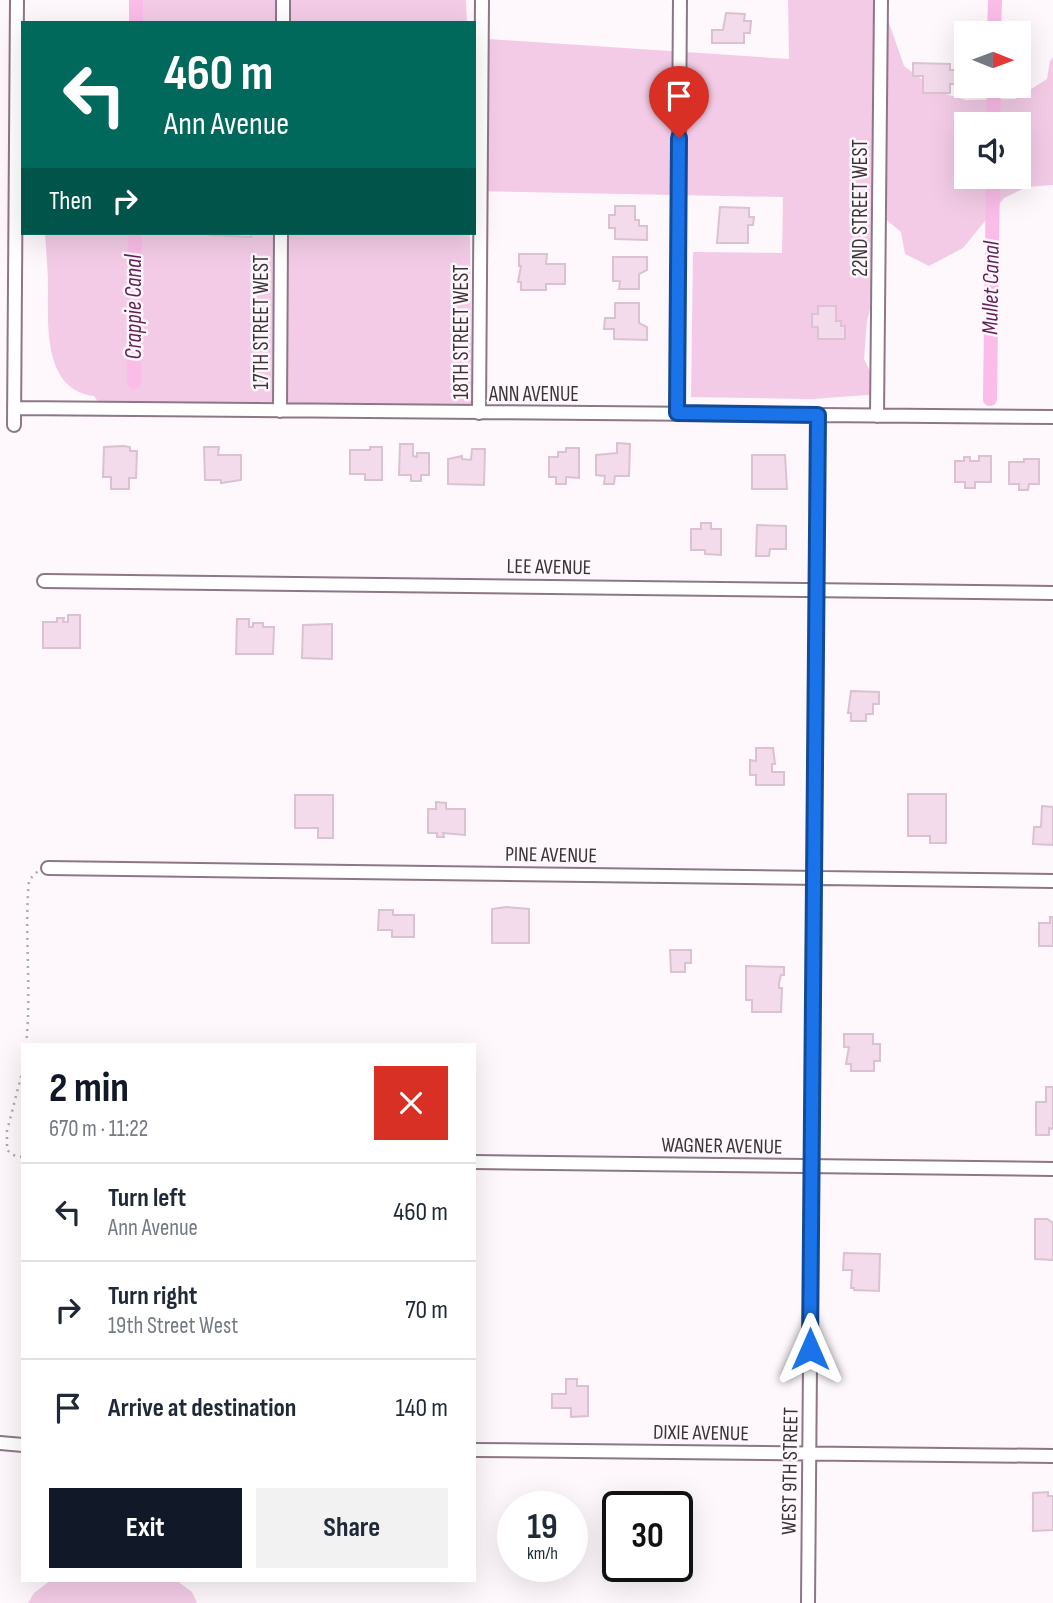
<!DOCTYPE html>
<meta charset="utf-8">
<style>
:root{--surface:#fff;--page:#f2f2f3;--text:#1f2937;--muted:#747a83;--line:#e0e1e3;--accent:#111827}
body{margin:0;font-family:"Sofia Sans Condensed",sans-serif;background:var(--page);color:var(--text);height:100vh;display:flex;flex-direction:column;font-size:26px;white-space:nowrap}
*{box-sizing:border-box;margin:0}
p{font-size:23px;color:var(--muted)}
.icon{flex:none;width:38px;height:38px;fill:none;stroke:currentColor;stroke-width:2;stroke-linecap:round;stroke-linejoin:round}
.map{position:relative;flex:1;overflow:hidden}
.details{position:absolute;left:21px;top:1043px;width:455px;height:539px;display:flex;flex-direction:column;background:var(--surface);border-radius:0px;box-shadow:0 7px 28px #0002}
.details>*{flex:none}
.top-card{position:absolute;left:21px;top:21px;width:455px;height:214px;border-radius:0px;box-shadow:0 7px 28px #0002;background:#00695c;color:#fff;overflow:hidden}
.needle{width:46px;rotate:91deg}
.buttons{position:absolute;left:954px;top:21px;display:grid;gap:14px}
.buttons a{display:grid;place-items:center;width:77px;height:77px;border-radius:0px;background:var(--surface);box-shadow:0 7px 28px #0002;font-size:35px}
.speed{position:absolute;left:497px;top:1491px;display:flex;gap:14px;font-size:35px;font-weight:700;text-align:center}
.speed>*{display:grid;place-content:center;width:91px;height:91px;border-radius:50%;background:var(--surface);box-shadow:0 7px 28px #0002;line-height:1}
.speed small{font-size:18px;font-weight:400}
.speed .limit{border:4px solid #111;border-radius:10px;background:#fff;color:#111}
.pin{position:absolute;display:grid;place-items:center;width:60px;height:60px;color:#fff;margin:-72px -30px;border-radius:50% 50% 50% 0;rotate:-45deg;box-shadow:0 0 7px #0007}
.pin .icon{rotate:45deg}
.me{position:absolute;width:77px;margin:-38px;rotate:0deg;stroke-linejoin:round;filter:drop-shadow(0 0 5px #0008)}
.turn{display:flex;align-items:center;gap:24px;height:147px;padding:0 28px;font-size:32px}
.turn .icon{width:91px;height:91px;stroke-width:2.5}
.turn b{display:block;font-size:49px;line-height:60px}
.then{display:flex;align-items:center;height:66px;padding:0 28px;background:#0003;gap:14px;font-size:26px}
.round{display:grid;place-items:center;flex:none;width:74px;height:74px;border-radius:0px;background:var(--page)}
.overview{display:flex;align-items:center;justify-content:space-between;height:119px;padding:0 28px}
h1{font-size:42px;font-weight:700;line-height:52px;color:var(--accent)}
.action{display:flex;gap:14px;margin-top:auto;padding:14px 28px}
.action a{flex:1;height:80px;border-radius:0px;background:var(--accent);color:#fff;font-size:28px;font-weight:700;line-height:80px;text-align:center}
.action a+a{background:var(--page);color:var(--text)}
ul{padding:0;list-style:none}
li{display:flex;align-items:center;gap:21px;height:98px;padding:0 28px;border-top:2px solid var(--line)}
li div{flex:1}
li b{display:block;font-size:26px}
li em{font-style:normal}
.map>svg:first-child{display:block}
.green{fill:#f3cbe6;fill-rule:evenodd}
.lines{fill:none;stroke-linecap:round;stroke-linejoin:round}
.canal{stroke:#fabde8;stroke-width:14}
.building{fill:#f3dbeb;stroke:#dac2d2;stroke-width:2}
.street-casing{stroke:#8d7786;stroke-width:16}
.path{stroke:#b0a9ae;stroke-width:2.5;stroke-dasharray:2 5;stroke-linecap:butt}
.street{stroke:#fff;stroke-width:12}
.route-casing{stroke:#114b97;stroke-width:18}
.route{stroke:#1a73e8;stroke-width:12}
.labels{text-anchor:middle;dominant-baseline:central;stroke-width:5;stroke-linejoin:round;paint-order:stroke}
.street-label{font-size:21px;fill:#3c3339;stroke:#fef8fc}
.water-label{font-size:23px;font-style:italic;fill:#621d52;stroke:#fef8fc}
</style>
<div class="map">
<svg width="1053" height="1603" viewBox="0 0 1053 1603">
<rect width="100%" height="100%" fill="#fef8fc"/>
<path class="green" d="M138 0H466L467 23H137Z
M788 0H885L887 17 904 66 939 92 966 100 1015 99 1047 79 1050 61 1053 57V185L1027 187 1004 198 963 248 929 266 905 254 901 232 883 217 873 297 867 321 864 359 881 394 812 399 691 397 693 252 782 253 783 197 474 191V38L789 59ZM966 124H1018V177H966Z
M45 233H470L472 412 103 409 94 396C43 390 48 325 48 287 48 269 46 251 45 233Z
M51 1580H176L192 1592 197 1603H28L34 1593Z"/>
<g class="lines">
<path class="canal" d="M136 23V0
M994 33 995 0
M993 124 994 86
M134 382 135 233
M990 399 993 177"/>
</g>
<path class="building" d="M726 13 745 14 744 21H751L750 33H744V43H712V30H723Z
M913 63 950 64V70H958L957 84H950V93H923V76H913Z
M615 206H635V220H639V226H647V240L615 239V228H609V215H615Z
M720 207 749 208V217H754L753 225H748V243H717Z
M210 233H251V237L210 235Z
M519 254H547L546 264H565V284H546V290H521V282H518L521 266H519Z
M613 257H647V270L639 274V289H619L620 281H613Z
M615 303H639V323L647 327V340L614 339V329H604L605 318H615Z
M818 306H836V321H841V326H845V339H818V327H812V314H818Z
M617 443 630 444 629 476H615L614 484H604L605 476 596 475V455L617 453Z
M400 444H413V456L417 457V453H429V475H421V481H411V475H399Z
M123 446 130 447V451H137L136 478H129V489H111V477H103L104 447Z
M204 447H219L218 455H241V480L221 483V480H205Z
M370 447H382V480H365V474H350V450H370Z
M566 448H579V478L566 477V484H556V477H549V457H558V452H566Z
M472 449H485L484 485 448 484V459L462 456V459L471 460Z
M752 455H785L787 489H752Z
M979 456H991V482H975V488H965V482H955V461H964V457H970V461H979Z
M1024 459H1039V484H1029L1028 490H1019V484H1009V462H1024Z
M701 523H711V529H721V555L705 554V550H691V529H701Z
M757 525 786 526V549H770L769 556H756Z
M68 615H80V648H43V622H57V618H64L63 622H68Z
M237 619H249V627H253V623H263V627H274L273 654H236Z
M332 624V659L302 658 303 625Z
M851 691 879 692V704H873V714H866V721H851V713H848Z
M756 748H773L775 764H772V772H784V785H756V775H750V760L756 761Z
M908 794H946V843H930V836H908Z
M295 795H333V838H318V828H295Z
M436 802 446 803V809H465V835L443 833 444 837H437V833H428V809H436Z
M1042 806 1053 807V845L1033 844 1034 827H1041Z
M506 907 529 909V943H492V909Z
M379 910H393V915H414V937H392V930H378Z
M1050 917H1053V946H1039V923H1050Z
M670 950H691V963H685V972H671Z
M746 966 784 967V975H781L779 983V988H782L781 1012H752V1000H746Z
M844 1034H873V1044H880V1061H874V1071H851V1064H846L849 1047H844Z
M1046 1087H1053V1129L1049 1128V1135H1036V1102H1046Z
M1035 1219H1047L1053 1223V1260L1035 1259Z
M844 1253 880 1254 879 1291 854 1290V1288H851L852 1270H843Z
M566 1379H577V1386H588V1416L571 1417V1408H552V1394H566Z
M1048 1492V1496H1053V1530L1033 1531V1493Z"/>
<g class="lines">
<defs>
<path id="street" d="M283 23V0
M14 408 1053 417
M280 411 281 233
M479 413 482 0
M677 413 680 0
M877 416 881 0
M14 425 17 0
M44 581 1053 593
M48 868 1053 881
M474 1162 1053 1169
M0 1443 23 1445
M474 1450 1053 1456
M808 1603 818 415"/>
</defs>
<use href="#street" class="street-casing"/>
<path class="path" d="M26 1045C32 989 24 935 29 880L38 871
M23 1069 7 1131V1150L13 1155 23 1157"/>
<use href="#street" class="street"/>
</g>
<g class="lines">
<defs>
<path id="route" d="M679 138 677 413 818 415 810 1349"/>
</defs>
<use href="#route" class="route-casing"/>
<use href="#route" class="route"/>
</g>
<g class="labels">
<g class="street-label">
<text transform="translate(860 208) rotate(-90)">22ND STREET WEST</text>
<text transform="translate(261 322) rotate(-90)">17TH STREET WEST</text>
<text transform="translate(461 332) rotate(-90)">18TH STREET WEST</text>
<text x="534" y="394">ANN AVENUE</text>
<text transform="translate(549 567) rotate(1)">LEE AVENUE</text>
<text transform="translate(551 855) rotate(1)">PINE AVENUE</text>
<text transform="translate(722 1146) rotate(1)">WAGNER AVENUE</text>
<text transform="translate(701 1433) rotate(1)">DIXIE AVENUE</text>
<text transform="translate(790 1471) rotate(-89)">WEST 9TH STREET</text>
</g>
<g class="water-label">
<text transform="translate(991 288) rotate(-89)">Mullet Canal</text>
<text transform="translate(134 307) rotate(-90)">Crappie Canal</text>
</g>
</g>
</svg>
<div class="buttons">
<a><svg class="needle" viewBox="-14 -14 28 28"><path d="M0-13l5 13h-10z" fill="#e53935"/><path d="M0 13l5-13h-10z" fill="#747a83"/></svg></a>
<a><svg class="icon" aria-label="sound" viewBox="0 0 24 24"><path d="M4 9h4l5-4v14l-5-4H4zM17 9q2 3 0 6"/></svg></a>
</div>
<div class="speed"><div>19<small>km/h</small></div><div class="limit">30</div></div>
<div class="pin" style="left:679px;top:138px;background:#d93025"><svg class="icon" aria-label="arrive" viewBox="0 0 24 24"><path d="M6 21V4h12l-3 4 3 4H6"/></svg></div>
<svg class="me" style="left:810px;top:1349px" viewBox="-20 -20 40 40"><path d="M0-17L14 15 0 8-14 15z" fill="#1a73e8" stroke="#fff" stroke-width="4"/></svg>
<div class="top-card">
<div class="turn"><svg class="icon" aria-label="left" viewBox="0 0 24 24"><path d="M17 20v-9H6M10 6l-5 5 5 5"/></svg><div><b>460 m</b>Ann Avenue</div></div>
<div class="then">Then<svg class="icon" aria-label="right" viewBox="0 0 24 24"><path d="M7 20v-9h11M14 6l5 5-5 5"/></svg></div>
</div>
<section class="details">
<div class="overview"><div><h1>2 min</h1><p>670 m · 11:22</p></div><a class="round" style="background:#d93025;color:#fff"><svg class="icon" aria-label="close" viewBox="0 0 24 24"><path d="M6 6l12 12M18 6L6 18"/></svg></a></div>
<ul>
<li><svg class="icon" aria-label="left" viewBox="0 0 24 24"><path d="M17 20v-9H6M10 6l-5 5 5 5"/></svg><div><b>Turn left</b><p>Ann Avenue</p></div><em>460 m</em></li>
<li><svg class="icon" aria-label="right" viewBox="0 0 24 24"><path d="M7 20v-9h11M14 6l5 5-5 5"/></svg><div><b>Turn right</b><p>19th Street West</p></div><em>70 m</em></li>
<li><svg class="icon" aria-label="arrive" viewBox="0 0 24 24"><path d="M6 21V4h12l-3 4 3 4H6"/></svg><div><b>Arrive at destination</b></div><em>140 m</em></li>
</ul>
<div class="action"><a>Exit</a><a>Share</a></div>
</section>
</div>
